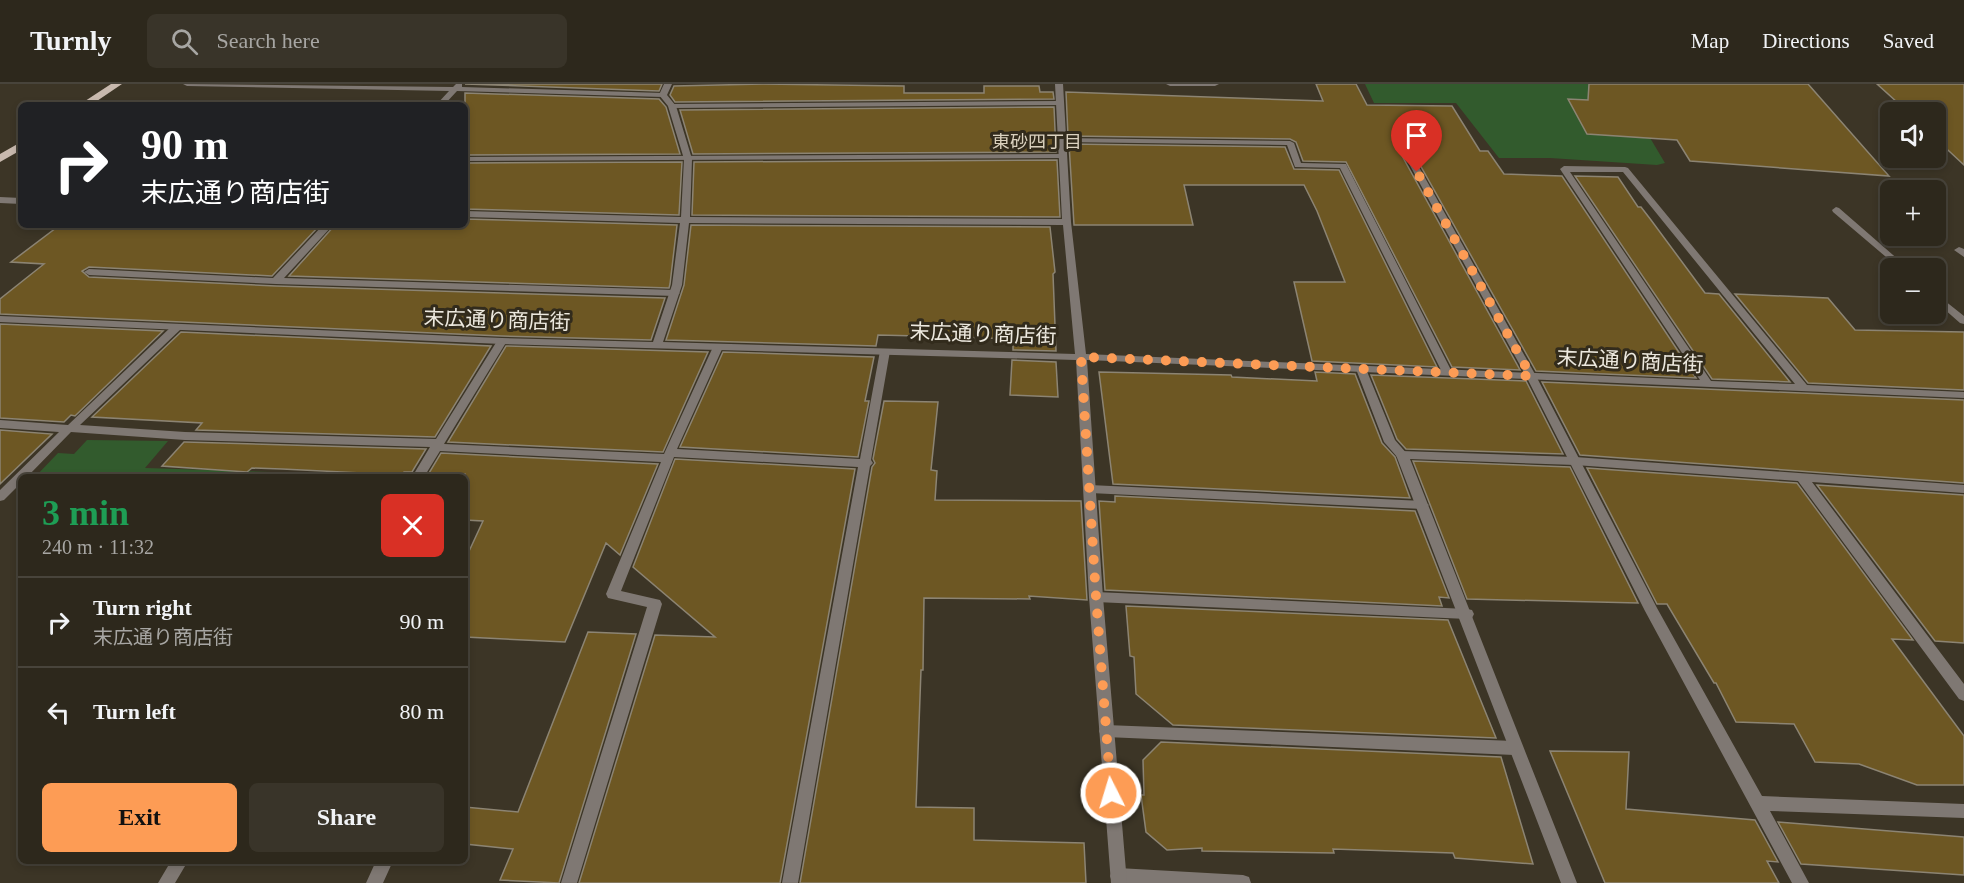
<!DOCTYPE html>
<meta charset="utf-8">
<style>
:root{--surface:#2d281c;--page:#393429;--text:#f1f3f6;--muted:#a7a6a3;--line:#48443b;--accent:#fd9c55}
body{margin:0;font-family:"Times New Roman","Noto Sans JP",serif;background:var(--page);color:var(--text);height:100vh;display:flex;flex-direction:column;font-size:22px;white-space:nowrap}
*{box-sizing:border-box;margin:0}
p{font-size:20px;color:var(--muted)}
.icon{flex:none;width:33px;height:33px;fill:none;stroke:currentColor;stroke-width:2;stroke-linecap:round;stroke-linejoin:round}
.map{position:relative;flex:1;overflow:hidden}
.side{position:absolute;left:18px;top:390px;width:450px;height:390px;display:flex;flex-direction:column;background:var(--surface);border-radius:9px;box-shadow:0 3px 9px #0003,0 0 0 2px var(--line)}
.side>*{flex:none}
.banner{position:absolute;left:18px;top:18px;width:450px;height:126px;border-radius:9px;box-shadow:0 3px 9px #0003,0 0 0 2px var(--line);background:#202124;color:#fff;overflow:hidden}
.buttons{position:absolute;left:1880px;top:18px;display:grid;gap:12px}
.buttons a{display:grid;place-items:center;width:66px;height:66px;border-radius:9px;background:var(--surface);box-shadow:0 3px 9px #0003,0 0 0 2px var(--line);font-size:30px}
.pin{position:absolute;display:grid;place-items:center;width:51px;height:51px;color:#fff;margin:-62px -26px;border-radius:50% 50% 50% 0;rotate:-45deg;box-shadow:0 0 6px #0007}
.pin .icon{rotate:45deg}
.me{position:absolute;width:66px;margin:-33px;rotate:355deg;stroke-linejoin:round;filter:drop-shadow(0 0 4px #0008)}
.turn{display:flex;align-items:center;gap:21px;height:126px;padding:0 24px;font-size:27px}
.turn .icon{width:78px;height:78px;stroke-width:2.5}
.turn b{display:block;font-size:42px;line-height:51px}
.round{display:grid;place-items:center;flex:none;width:63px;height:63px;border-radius:9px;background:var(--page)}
.head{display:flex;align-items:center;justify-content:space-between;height:102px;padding:0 24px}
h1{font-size:36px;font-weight:700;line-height:45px;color:#1e9e55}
.action{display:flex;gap:12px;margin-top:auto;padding:12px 24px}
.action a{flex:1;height:69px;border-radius:9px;background:var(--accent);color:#111;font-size:24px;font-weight:700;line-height:69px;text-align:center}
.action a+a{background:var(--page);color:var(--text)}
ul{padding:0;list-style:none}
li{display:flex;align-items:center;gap:18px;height:90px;padding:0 24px;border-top:2px solid var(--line)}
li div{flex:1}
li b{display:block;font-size:22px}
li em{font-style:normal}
header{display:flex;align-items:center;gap:36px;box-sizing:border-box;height:84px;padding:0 30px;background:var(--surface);border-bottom:2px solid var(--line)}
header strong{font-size:28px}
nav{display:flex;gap:33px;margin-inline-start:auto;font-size:21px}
.search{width:420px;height:54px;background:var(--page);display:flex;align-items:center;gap:15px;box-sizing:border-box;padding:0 21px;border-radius:9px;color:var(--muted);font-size:22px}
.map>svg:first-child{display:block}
.green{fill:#325b2d}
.building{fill:#6d5723;stroke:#8c8473;stroke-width:1.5}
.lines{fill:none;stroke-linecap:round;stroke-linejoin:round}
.service{fill:#7f7873;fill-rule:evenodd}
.minor{fill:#7f7873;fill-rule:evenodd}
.primary{fill:#c8b9ae;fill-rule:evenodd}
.route{stroke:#fd9c55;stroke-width:10;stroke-dasharray:0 18}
.labels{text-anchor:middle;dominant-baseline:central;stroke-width:6;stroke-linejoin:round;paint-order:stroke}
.far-neighbourhood-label{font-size:18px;fill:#dad1be;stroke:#322b1c}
.street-label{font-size:21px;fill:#ede9df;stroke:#322b1c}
</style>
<header>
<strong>Turnly</strong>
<div class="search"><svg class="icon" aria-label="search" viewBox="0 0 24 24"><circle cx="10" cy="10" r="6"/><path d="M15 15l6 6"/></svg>Search here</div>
<nav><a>Map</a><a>Directions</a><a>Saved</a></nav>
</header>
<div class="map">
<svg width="1964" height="799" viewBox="0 0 1964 799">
<rect width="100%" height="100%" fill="#3c3526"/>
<path class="green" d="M1365 0H1618L1665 79 1657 81 1550 74H1499L1456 19H1374Z
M87 356 168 357 145 384 271 388 267 393H35L58 369 74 370Z"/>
<path class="building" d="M465 0H662L659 7Z
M763 0 904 2V9H984V2H1039L1040 8H1053L1054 15 675 18 670 11 674 2Z
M1316 0H1356L1367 21 1452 22 1480 67H1488L1504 90 1562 92 1696 294 1536 287 1411 65 1402 63 1400 68 1520 286 1452 283 1346 78 1303 77 1296 58 1290 55 1068 52 1066 8 1323 17Z
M1589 0H1808L1889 92 1690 77 1677 56 1587 50 1568 15 1588 16Z
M1877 0H1964V81L1935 54V28H1908Z
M465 9 659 15 666 23 680 70 465 71Z
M1054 23 1056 68 693 70 680 26Z
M1069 60 1285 63 1294 85 1339 86 1437 283 1312 277 1294 198H1345L1317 127 1304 101H1184L1193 141H1074Z
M1057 76 1060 133 692 131 694 78Z
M682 78 679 131 465 125V79Z
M1575 92 1618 93 1638 123H1641L1651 136 1705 209 1719 210 1790 298 1712 295Z
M465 135 677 141 670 200 669 204 289 192 335 141H465Z
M60 141H320L272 192 89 183 82 187 89 193 276 202 665 214 651 256 502 252 0 230V215L44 180 11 178Z
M691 141 1050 143 1055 188 1053 190 1056 267 1013 266V255L961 253 878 251 876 262 666 256 684 201Z
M1735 210 1828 214 1855 246 1964 248V306L1808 299Z
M0 240 163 247 75 332 71 331 64 338 0 334Z
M181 248 491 262 435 353 196 346 202 339 92 333Z
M506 262 708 268 663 368 448 358Z
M723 268 874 273 865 317H869L858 373 680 363Z
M1012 276 1056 278 1058 313 1010 311Z
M1099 288 1231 291 1232 293 1317 297 1315 288 1355 290 1382 359 1395 373 1410 414 1113 400Z
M1371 291 1526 297 1563 370 1406 365 1397 355Z
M1542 298 1964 316V399L1580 371Z
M884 317 938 318 931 386 937 387 935 416 1081 417 1087 516 1029 512 1030 515 924 514 923 586H921L916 723 974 724V756L1084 759 1086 799H800L872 383 875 379 873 375Z
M0 346 52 350 0 400Z
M184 358H185L426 365 412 388H404L402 391 282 385 252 384 247 388 162 382Z
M441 369 658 380 620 471 606 459 565 558 465 553V476L483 437 465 436V390L429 389Z
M675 375 855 385 780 799H579L655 551 715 553 633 483Z
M1413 377 1570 383 1638 519 1467 515Z
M1587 384 1797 399 1913 556 1892 555 1964 652V701H1917L1859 680 1815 678 1794 640 1736 638 1716 599H1714L1667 520H1657Z
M1817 401 1964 411V559L1935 557Z
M1115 412 1415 427 1449 514 1439 513 1442 522 1105 506 1099 417 1115 418Z
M1126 522 1448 536 1496 654 1173 641 1136 610 1134 573 1130 572Z
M588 548 636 550 559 799 500 796 513 765 465 760V723L518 728Z
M1161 658 1501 673 1533 780 1455 774 1453 769 1333 765 1334 769 1202 767V764L1167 766 1146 748 1141 711H1144L1143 676Z
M1550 667 1629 668 1626 725 1755 736 1778 778 1767 777 1779 799H1605Z
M1778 738 1964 753V791L1801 780Z"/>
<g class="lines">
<path class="service" d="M183 0 453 3 456 0H462V3L663 9 667 11 663 13 457 7 444 21H436L449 7 187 2Z
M1060 17H1063V21L672 24 668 22 672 20Z
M1059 54 1290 57 1294 59 1301 79 1346 80 1452 288 1447 291 1442 288 1340 84 1295 83 1287 61 1062 58H1059Z
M1403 65 1410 67 1536 292 1657 524 1762 712 1964 720V734L1770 727 1809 799H1792L1645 527 1526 292 1402 67Z
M1066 70V74H1063L465 77V73Z
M323 141H333L284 194 675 206 680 209 675 212 276 200 89 191 84 188 89 185 273 194Z
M177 240 181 241V245L80 341 185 348 436 355 497 257 502 254 507 257 444 360 664 370 713 263 718 260 723 263 677 365 860 375 880 267 881 265H889L890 267 871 376 873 379 870 382 798 799H782L858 383 674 373 621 507 660 516 662 520 577 799H561L647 523 608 514 606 510 661 378 440 367 424 393H412L430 363 185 356 71 348 27 393H21V399L4 416 0 417V406L59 348 0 344V336L68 341 173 241Z
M1361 282 1366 285 1395 356 1408 371 1406 374H1398L1384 358 1356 285Z
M1090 401 1423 417 1429 421 1423 425 1090 409 1084 405Z
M1096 508 1467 525 1472 526 1474 530 1472 534 1467 535 1096 518 1091 517 1089 513 1091 509Z
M1106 641 1514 657 1519 659 1522 664 1519 669 1514 671 1106 653 1101 652 1099 647 1101 642Z
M171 777H188L175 799H158Z
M376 777H393L383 799H366Z
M1118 784 1243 791 1249 793 1251 799H1116L1112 798 1110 792 1112 786Z"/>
<path class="minor" d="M664 0H672L667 11 676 22 692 75 690 133 1062 135 1055 0H1063L1071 138 1086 270 1700 296 1560 85 1564 82 1625 83 1628 84 1807 301 1964 308V314L1087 276 1103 513 1127 799H1111L1089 513 1076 276 502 260 0 238V232L502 254 653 258 672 201 680 139 465 133V127L681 133 684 75 668 22 659 11ZM1570 88H1623L1795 300 1711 297ZM689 139 1063 141 1075 270 663 258 682 201Z
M1166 0H1219L1215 2H1170Z
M0 113 21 114V120L0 119Z
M1836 123 1839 124 1908 184H1899L1833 128 1832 126Z
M1959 163 1964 165V173L1954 166Z
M1935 209 1964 232V240L1960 239 1935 217Z
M1402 367 1575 373 1964 401V409L1812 398 1964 600V617L1959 615 1798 397 1575 381 1410 375 1577 799H1561L1396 371Z"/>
<path class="primary" d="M111 0H122L91 21H79Z
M21 58V66L0 78V70Z"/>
</g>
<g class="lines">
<path class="route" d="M1111 709 1096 513 1081 273 1531 292 1417 88"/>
</g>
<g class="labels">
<g class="far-neighbourhood-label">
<text x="1037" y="58">東砂四丁目</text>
</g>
<g class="street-label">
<text transform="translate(497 236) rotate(2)">末広通り商店街</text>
<text transform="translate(983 250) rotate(2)">末広通り商店街</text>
<text transform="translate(1630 277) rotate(3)">末広通り商店街</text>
</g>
</g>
</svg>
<div class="buttons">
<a><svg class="icon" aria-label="sound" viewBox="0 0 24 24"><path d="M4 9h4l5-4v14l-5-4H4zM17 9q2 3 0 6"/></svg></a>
<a>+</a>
<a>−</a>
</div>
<div class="pin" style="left:1417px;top:88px;background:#d93025"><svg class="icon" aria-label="arrive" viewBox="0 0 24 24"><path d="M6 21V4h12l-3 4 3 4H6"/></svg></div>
<svg class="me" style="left:1111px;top:709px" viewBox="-20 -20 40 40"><circle r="17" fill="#fd9c55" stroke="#fff" stroke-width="3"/><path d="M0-11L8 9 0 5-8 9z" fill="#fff"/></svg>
<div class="banner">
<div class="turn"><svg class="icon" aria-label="right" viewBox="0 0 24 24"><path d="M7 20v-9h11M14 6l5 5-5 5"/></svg><div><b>90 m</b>末広通り商店街</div></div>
</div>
<section class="side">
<div class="head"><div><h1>3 min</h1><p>240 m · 11:32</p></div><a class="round" style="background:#d93025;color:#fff"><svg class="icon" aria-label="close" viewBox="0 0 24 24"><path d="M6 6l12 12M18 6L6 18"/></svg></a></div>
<ul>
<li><svg class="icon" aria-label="right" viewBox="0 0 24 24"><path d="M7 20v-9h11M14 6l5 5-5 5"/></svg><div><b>Turn right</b><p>末広通り商店街</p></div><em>90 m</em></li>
<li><svg class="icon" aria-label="left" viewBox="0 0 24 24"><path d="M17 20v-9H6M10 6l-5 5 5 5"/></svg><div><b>Turn left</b></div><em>80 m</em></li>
</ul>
<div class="action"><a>Exit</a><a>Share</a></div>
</section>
</div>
